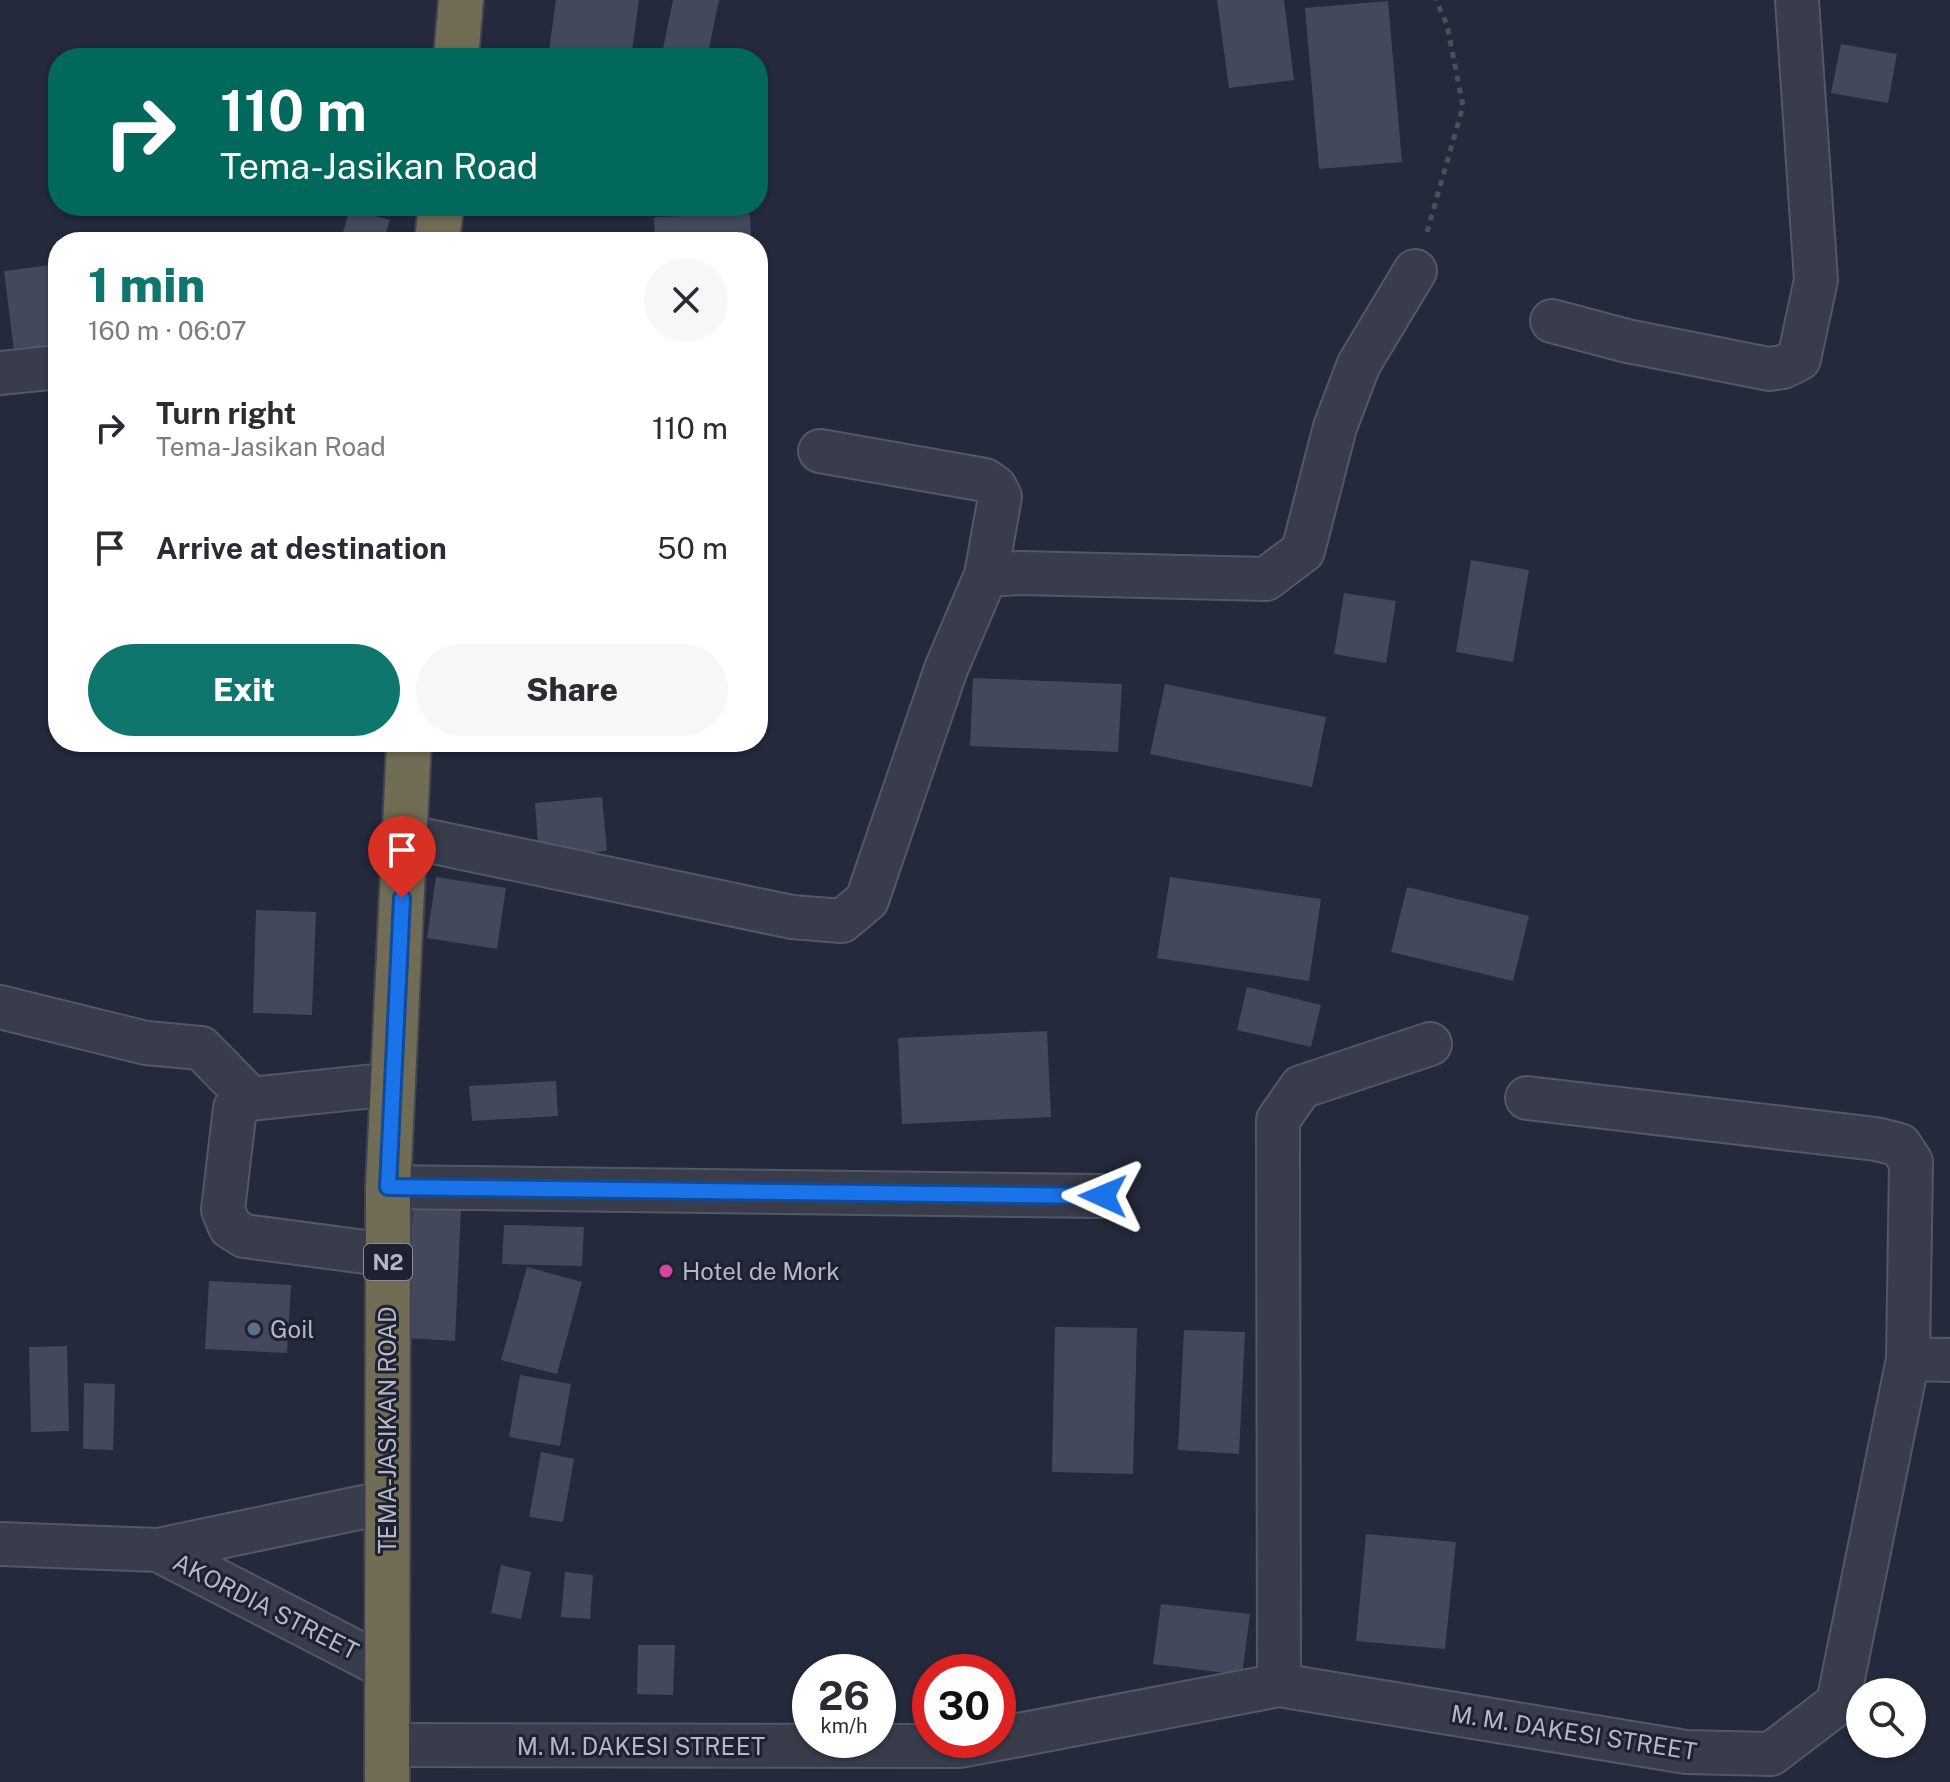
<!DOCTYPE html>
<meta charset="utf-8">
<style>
:root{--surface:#fff;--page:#f7f7f7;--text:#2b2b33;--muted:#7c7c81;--accent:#0f766e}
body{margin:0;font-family:"Public Sans",sans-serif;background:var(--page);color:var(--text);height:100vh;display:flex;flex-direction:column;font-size:30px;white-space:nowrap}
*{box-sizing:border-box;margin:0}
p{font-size:26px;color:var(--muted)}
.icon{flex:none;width:44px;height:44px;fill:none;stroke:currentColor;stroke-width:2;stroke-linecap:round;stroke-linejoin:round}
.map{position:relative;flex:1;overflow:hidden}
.drawer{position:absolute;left:48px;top:232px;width:720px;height:520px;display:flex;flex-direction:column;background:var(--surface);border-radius:32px;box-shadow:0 2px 6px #0004}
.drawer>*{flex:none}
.hud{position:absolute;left:48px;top:48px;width:720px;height:168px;border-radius:32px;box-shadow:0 2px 6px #0004;background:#00695c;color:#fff;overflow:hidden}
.tools{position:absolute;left:1846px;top:1678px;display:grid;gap:16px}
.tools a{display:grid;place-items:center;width:80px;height:80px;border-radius:50%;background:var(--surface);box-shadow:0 2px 6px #0004;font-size:40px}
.speed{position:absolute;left:792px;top:1654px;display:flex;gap:16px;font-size:40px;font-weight:700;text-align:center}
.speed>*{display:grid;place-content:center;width:104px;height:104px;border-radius:50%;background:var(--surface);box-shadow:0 2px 6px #0004;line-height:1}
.speed small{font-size:20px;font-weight:400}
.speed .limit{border:12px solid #d22;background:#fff;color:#111}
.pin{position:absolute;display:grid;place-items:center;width:68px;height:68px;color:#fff;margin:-82px -34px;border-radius:50% 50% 50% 0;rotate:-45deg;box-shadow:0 0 8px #0007}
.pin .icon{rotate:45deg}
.me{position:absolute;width:88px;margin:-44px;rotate:271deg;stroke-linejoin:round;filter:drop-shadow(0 0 6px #0008)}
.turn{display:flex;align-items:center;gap:28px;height:168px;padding:0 40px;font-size:36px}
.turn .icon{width:104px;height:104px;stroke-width:2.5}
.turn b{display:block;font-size:56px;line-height:68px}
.round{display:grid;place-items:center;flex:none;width:84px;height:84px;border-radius:42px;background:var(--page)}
.summary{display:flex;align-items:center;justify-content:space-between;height:136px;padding:0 40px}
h1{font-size:48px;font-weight:800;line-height:60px;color:var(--accent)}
.button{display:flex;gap:16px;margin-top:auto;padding:16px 40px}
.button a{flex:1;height:92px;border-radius:48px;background:var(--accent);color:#fff;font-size:32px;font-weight:800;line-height:92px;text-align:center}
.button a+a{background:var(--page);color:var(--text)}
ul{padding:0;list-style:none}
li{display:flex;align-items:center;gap:24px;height:120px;padding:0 40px}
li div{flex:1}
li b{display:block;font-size:30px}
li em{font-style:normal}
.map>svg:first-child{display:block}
.building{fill:#43485d}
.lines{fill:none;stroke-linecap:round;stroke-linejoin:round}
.minor-casing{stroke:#535766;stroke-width:46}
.highway-casing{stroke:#404453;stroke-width:48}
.path{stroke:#445259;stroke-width:5;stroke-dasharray:6 6;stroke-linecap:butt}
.minor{stroke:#383c4b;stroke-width:42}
.highway{stroke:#716c55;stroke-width:44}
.route-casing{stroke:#114b97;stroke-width:20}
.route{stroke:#1a73e8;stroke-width:14}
.hotel-dot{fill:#d1479c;stroke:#1d2130;stroke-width:3}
.service-dot{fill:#5c6f8a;stroke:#1d2130;stroke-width:3}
.labels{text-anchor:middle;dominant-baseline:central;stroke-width:6;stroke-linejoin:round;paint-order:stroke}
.shield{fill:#1d2130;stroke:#868a9a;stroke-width:2}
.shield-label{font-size:22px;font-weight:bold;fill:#b3b7c7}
.poi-label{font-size:24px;fill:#b3b7c7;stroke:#1d2130;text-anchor:start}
.street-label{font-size:24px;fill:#b3b7c7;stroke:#1d2130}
</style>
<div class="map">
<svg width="1950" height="1782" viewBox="0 0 1950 1782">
<rect width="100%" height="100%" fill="#24293b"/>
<path class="building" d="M556 0H639L631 58H548Z
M673 0H719L707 58H661Z
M1217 0H1284L1294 80 1229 88Z
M1388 1 1402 162 1319 169 1305 8Z
M1841 44 1897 54 1888 103 1831 93Z
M350 209 390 220 383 242H340Z
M750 214 751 241 655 242 654 217Z
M58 264V346L14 352 4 271Z
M1471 560 1529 570 1513 662 1456 652Z
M1344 593 1396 601 1386 663 1334 654Z
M973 678 1122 684 1118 752 970 746Z
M1165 684 1326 717 1312 787 1150 754Z
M602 797 607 851 539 857 535 803Z
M436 877 506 888 497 949 427 938Z
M1170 877 1321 899 1309 981 1157 958Z
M1407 887 1529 916 1513 981 1391 952Z
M256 910 316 912 312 1015 253 1013Z
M1247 987 1321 1005 1311 1047 1237 1030Z
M1047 1031 1051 1117 902 1124 898 1038Z
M556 1081 558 1116 472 1121 469 1086Z
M413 1205 461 1208 455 1341 407 1338Z
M504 1225 584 1227 582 1266 502 1264Z
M527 1267 582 1282 557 1374 501 1360Z
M209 1281 291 1285 287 1353 205 1349Z
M1055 1327 1137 1328 1133 1474 1052 1472Z
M1184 1330 1245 1332 1239 1454 1178 1450Z
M67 1346 69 1431 31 1432 29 1347Z
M520 1375 571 1384 560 1446 509 1437Z
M84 1383 115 1384 113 1450 83 1449Z
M541 1452 574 1459 563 1522 529 1517Z
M1366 1534 1456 1542 1445 1649 1356 1641Z
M501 1565 531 1572 521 1619 491 1613Z
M565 1572 593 1575 590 1619 561 1617Z
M1161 1604 1250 1614 1242 1675 1153 1664Z
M638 1645H675L673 1695 637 1694Z"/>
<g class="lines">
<defs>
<path id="minor" d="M1552 321 1627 341 1769 369 1783 367 1799 359 1816 280 1797 0
M0 373 58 367
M820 451 985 480 995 487 1000 497 986 575
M405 836 792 917 842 921 867 900 946 669 986 575 1020 573 1266 579 1303 551 1335 427 1359 364 1415 271
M0 1007 146 1043 201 1048 251 1099
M388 1187 1103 1196
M388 1255 244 1236 230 1227 223 1210 235 1108 251 1099 393 1084
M1908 1359 1950 1360
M0 1544 158 1550 387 1668
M158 1550 387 1502
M1279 1685 1278 1120 1301 1087 1430 1044
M998 1739 1279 1685 1686 1752 1771 1754 1838 1703 1908 1359 1911 1162 1900 1145 1876 1139 1527 1098
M387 1745 960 1746 992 1740"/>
<path id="highway" d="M456 58 461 0
M437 242 441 206
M387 1782 388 1187 409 742"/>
</defs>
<use href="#minor" class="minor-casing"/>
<use href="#highway" class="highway-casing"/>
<path class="path" d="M1427 232 1463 106 1447 25 1436 0"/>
<use href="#minor" class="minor"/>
<use href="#highway" class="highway"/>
</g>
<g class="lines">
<defs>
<path id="route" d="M402 898 388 1187 1103 1196"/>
</defs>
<use href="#route" class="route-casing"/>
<use href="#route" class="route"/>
</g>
<circle class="hotel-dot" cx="666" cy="1271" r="8"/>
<circle class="service-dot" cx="254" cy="1329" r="8"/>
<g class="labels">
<rect class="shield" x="364" y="1244" width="48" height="36" rx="6"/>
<g class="shield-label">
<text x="388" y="1262">N2</text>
</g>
<g class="poi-label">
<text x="682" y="1271">Hotel de Mork</text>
<text x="270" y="1329">Goil</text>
</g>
<g class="street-label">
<text transform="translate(387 1430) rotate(-90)">TEMA-JASIKAN ROAD</text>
<text transform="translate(266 1606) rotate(27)">AKORDIA STREET</text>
<text transform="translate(1574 1732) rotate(9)">M. M. DAKESI STREET</text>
<text x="641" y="1746">M. M. DAKESI STREET</text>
</g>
</g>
</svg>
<div class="tools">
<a><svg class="icon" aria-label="search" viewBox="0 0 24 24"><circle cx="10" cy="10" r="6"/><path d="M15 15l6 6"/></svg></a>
</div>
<div class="speed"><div>26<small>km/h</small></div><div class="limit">30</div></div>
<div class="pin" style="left:402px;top:898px;background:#d93025"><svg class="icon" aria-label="arrive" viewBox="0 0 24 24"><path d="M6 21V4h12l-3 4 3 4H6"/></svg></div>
<svg class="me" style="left:1103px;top:1196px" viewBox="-20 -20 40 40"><path d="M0-17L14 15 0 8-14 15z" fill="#1a73e8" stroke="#fff" stroke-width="4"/></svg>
<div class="hud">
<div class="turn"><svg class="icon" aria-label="right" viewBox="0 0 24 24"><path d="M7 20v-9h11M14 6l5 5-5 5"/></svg><div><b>110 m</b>Tema-Jasikan Road</div></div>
</div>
<section class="drawer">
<div class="summary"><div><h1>1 min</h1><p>160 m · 06:07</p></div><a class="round"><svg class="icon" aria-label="close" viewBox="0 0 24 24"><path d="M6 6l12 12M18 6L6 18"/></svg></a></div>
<ul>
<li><svg class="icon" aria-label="right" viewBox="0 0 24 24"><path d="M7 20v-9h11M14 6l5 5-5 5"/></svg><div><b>Turn right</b><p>Tema-Jasikan Road</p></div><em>110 m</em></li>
<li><svg class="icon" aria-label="arrive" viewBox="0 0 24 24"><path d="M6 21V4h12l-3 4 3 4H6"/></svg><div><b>Arrive at destination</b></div><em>50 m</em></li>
</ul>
<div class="button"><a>Exit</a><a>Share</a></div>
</section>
</div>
